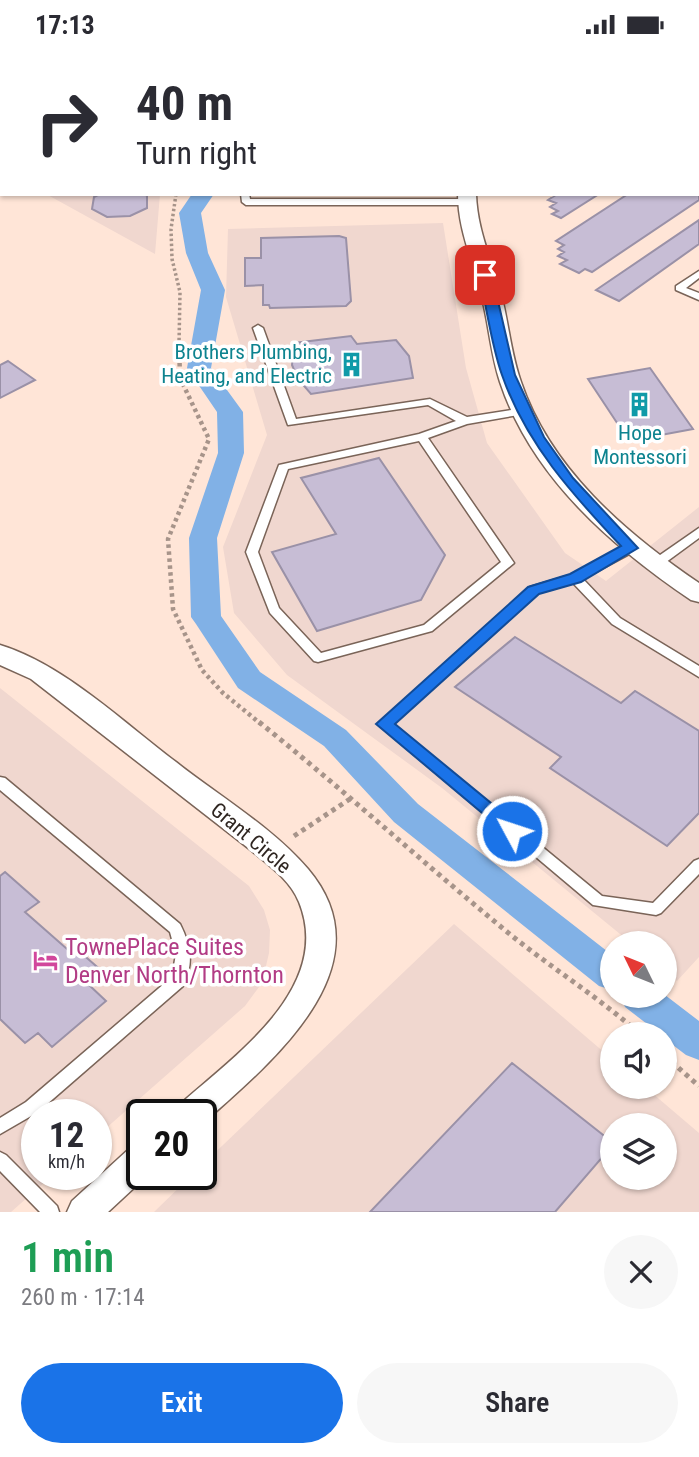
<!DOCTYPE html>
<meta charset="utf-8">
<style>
:root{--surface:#fff;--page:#f7f7f7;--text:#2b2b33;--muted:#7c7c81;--accent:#1a73e8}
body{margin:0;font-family:"Roboto Condensed",sans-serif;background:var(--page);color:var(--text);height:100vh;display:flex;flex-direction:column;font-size:26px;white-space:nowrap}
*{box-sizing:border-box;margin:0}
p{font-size:23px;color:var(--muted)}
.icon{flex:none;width:38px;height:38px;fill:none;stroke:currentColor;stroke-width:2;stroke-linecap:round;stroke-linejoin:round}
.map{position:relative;height:1163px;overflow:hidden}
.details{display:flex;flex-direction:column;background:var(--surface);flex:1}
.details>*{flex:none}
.guide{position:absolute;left:0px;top:0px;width:700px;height:147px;box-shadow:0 2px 5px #0004;background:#fff;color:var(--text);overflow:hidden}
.needle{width:46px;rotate:313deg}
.controls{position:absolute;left:600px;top:882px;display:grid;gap:14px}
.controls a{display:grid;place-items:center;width:77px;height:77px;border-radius:50%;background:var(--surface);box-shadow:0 2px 5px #0004;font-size:35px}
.speed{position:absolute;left:21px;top:1050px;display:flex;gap:14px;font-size:35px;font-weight:700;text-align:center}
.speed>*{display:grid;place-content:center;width:91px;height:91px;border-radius:50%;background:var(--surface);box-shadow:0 2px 5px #0004;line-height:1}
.speed small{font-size:18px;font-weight:400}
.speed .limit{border:4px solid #111;border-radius:10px;background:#fff;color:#111}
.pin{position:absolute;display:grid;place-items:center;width:60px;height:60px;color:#fff;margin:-30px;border-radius:14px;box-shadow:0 4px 10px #0006}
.me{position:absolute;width:77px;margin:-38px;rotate:310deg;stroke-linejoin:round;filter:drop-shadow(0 0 5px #0008)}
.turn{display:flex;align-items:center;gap:24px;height:147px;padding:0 21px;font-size:32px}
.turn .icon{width:91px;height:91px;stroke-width:2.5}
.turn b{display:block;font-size:49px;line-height:60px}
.round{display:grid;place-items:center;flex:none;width:74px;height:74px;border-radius:37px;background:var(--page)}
.head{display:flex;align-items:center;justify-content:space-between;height:119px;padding:0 21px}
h1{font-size:42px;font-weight:600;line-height:52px;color:#1e9e55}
.cta{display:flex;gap:14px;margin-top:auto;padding:14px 21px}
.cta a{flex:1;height:80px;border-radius:42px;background:var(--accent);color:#fff;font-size:28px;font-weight:600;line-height:80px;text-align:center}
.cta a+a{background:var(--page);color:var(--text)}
.status{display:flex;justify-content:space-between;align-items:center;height:49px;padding:0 35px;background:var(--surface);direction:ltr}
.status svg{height:19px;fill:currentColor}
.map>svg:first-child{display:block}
.commercial{fill:#f0d7cf;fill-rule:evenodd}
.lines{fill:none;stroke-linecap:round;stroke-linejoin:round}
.canal{fill:#81b1e6;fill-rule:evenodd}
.building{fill:#c7bdd5;stroke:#9a91a7;stroke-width:2}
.lane-casing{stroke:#7a6458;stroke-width:3}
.street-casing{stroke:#7a6458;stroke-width:3}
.path-far2{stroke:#a7948a;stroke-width:3.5;stroke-dasharray:2.5 2.5;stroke-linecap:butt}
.path-far1{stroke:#a7948a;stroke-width:4.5;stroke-dasharray:3.5 3.5;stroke-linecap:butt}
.path{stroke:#a7948a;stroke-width:5;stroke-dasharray:4.5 4.5;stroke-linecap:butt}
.lane{fill:#fff;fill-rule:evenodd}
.street{fill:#fff;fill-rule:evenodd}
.route{fill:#1a73e8;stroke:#114b97;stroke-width:2}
.labels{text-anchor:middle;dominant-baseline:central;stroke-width:7;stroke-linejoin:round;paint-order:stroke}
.culture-label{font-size:21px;fill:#0d838f;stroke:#fff;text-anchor:end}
.street-label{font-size:21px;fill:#2f2621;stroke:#fff}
.near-hotel-label{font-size:24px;fill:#b23c85;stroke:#fff;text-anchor:start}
</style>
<div class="status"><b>17:13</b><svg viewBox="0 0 49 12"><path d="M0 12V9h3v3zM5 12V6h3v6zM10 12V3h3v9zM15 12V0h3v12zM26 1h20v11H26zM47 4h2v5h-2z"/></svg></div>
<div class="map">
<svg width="699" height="1163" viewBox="0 0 699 1163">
<rect width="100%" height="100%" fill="#ffe5d7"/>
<path class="commercial" d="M46 145H160L155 205Z
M443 174 466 319 487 394 565 504 606 532 699 458V908L677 932 665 922V894H631L442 739 287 626 234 564 223 498 267 386 226 248 228 180Z
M0 639 249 837 264 861 270 881 269 904 262 934 245 957 96 1088V1066H37V1125H54L11 1163H0Z
M454 875 612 1010V1038H645L699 1084V1163H154L193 1125H201V1117ZM612 1076H665V1129H612Z"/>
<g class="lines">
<path class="canal" d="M244 0H263L243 2Z
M192 145H214L201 164 208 204 225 241 211 319 243 363 244 404 217 489 221 567 260 623 346 681 418 755 612 906V941L599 937 394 773 324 697 238 639 196 575 191 568 189 489 218 404 217 363 187 319 201 241 186 204 179 164Z
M665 946 699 972V1011L686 1006 665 990V985H660L625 958 620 947Z"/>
</g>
<path class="building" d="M32 0H116L118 2H34Z
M699 100V151L592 223 585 220 579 224 560 215 567 211 558 207 564 203 558 200 564 196 556 192 628 145H698Z
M100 145H144L147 147V159L130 167 107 168 92 160 94 148Z
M550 145H599L561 169 552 165 558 162 550 158 556 154 548 151 554 147Z
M699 171V195L619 252 596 241Z
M339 187 346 189 351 252 346 257 270 259 269 256H263V236L245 237V209H261V189Z
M351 287 357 295 396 291 409 307 413 329 311 345 298 330 292 316 294 294Z
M8 312 35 331 0 349V316Z
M650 319 693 380 629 392 588 330Z
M379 409 445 506 421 551 317 582 272 503 336 485 301 429Z
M515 588 621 654 635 642 699 682V764L667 797 550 719 561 708 455 638Z
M5 823 39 853 25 863 67 900 72 896 103 923 88 935 106 952 52 998 38 984 25 994 0 970V827Z
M512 1014 612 1093V1097L555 1163H370Z"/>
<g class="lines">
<defs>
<path id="lane" d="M289 0H301L303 2H291Z
M437 0 452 2H439Z
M241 145H249L250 150H467L471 153 467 156H246L242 153Z
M699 222V229L686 239 699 244V251L676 241V237Z
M258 276 263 279 296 370 430 350 467 368 524 359 529 362 524 365 467 375 428 389 514 514 432 582 318 613 314 612 270 564 246 503 279 416 419 385 456 372 428 356 288 376 253 279ZM419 392 501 513 424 576 321 604 279 559 258 503 288 420Z
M699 479V489L658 519H650L648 516 650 513Z
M631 495 637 499 635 502 583 530 620 569 699 617V628L612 575 573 534 538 544 393 675 602 847 653 854 694 812 699 810V825L661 864 656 866 593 856 378 675 530 538 571 526Z
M0 728 5 729 180 875C191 897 194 914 183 937L38 1063 0 1085V1069L26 1053 172 928 176 905 170 883 0 741Z
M0 1103 6 1106 57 1157 59 1163H40L0 1122Z"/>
<path id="street" d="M596 0H614L594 2Z
M458 145H476C477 182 493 214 502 249 509 277 511 305 521 333 550 419 625 484 699 534V553L691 551C611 497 531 427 500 333 491 306 489 277 482 249 474 214 458 182 458 145Z
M0 596C63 615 124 674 176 713 219 747 272 778 308 820 391 918 268 1016 201 1076V1066H174L179 1056C234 1007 334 939 299 853 291 832 269 816 252 802L31 630 0 616Z
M142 1095V1125H149L108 1163H67L72 1152 130 1099Z"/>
</defs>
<use href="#lane" class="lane-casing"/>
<use href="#street" class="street-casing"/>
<path class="path-far2" d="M230 2 233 0
M176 145 171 180 172 210 180 243 179 295"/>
<path class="path-far1" d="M179 293 180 329 209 390 168 490 173 560 202 621 223 644 261 675"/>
<path class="path" d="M259 673C341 739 419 810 500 877 545 915 596 946 640 985
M294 787 353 748
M665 1007 699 1037"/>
<use href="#lane" class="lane"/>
<use href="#street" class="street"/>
</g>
<path class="route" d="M485 222 492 226 515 326 544 388 573 429 638 499 581 533 539 545 395 675 519 777 521 782 512 789 376 675 528 538 570 525 621 497C573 446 526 395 502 326 491 295 487 259 479 226Z"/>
<defs>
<symbol id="building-bare" viewBox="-9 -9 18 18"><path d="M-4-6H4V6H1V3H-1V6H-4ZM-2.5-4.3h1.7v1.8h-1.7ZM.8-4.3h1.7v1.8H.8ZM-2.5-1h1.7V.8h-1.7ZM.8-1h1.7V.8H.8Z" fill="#0f9aa8" stroke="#fff" stroke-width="2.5" paint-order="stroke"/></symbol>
<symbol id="hotel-bare" viewBox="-9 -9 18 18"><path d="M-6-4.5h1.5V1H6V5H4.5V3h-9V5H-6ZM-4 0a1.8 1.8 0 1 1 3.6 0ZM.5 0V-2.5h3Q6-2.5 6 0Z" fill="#d1479c" stroke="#fff" stroke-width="2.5" paint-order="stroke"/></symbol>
</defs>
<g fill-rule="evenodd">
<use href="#building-bare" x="334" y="298" width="35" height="35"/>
<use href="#building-bare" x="622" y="338" width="35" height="35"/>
<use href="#hotel-bare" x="28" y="894" width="35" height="35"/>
</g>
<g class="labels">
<g class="culture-label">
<text x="332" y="303">Brothers Plumbing,<tspan x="332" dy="24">Heating, and Electric</tspan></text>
<text x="640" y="384" text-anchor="middle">Hope<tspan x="640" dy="24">Montessori</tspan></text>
</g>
<g class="street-label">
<text transform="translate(251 789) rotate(40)">Grant Circle</text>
</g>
<g class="near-hotel-label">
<text x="65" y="898">TownePlace Suites<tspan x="65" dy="28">Denver North/Thornton</tspan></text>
</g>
</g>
</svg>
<div class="controls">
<a><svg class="needle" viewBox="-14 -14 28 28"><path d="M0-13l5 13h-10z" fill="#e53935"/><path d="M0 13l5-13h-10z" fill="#7c7c81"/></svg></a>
<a><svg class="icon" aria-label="sound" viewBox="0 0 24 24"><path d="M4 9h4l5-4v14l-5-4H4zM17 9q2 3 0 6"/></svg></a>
<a><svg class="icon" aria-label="layers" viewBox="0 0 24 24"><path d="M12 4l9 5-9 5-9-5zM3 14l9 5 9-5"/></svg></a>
</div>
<div class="speed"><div>12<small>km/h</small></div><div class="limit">20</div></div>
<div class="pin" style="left:485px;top:226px;background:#d93025"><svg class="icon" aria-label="arrive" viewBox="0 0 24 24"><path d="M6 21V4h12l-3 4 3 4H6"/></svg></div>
<svg class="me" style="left:512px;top:782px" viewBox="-20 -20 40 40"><circle r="17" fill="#1a73e8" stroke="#fff" stroke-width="3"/><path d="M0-11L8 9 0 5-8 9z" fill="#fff"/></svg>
<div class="guide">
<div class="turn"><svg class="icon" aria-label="right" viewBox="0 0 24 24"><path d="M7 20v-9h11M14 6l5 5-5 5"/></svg><div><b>40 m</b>Turn right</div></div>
</div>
</div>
<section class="details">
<div class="head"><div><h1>1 min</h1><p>260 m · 17:14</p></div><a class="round"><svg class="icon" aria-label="close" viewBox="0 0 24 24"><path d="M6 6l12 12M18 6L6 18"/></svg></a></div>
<div class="cta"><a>Exit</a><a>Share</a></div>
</section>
